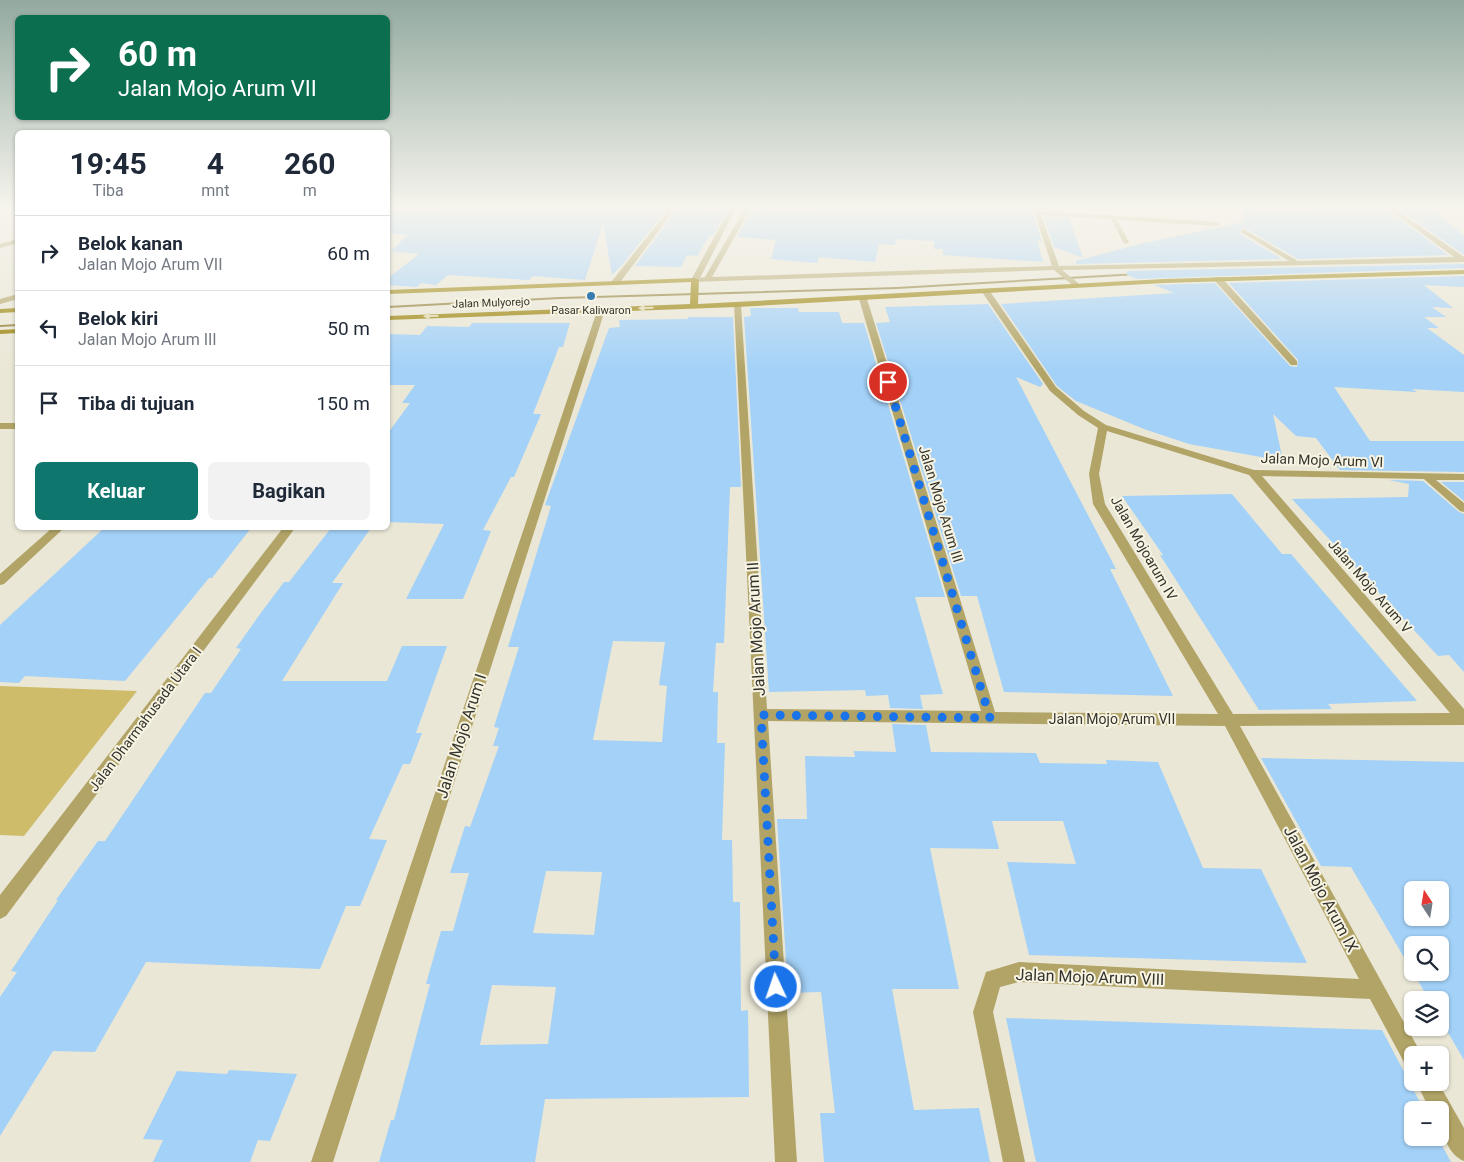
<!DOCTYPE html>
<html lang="id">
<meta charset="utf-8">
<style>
:root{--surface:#fff;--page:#f2f2f3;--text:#1f2937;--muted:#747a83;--line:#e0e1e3;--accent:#0f766e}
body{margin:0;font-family:Roboto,sans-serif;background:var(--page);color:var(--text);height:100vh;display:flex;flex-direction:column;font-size:19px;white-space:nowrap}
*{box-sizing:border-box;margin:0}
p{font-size:16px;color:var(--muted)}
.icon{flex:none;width:28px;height:28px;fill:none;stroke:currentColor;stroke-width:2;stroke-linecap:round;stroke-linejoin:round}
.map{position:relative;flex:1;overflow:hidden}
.sheet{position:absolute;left:15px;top:130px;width:375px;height:400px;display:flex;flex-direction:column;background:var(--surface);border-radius:8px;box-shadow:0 1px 4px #0004}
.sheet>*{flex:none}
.banner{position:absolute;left:15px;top:15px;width:375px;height:105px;border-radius:8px;box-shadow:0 1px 4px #0004;background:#0b6e4f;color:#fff;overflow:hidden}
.needle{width:32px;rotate:348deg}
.buttons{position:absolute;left:1404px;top:881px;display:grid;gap:10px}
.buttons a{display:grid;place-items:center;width:45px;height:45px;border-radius:8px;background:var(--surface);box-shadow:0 1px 4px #0004;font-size:25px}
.pin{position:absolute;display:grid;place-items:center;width:42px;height:42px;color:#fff;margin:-21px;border:2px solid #fff;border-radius:50%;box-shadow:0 1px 5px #0007}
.me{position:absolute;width:55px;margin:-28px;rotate:357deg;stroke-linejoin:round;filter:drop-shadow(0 0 4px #0008)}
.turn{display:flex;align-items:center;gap:18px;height:105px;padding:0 20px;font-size:22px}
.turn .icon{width:65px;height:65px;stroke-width:2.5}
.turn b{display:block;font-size:35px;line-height:42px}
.eta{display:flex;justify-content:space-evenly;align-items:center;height:85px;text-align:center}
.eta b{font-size:30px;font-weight:700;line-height:35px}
.cta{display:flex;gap:10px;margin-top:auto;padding:10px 20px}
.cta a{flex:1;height:58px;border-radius:8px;background:var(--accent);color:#fff;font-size:20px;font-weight:700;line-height:58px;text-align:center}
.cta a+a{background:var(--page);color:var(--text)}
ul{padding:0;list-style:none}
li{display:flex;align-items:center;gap:15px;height:75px;padding:0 20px;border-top:1px solid var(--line)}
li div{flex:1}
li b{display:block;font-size:19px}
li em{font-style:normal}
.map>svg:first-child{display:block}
.green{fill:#cfbc6b}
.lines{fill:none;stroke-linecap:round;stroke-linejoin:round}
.stream{fill:#8d7c32;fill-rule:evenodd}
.building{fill:#a3d1f8;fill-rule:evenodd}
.street{fill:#b2a467;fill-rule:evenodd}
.secondary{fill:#998206;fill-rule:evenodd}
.oneway{fill:#e0d8ac}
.route{stroke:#1a73e8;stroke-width:9;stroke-dasharray:0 16.2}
.poi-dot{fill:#377db2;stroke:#f8f4e3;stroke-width:2}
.labels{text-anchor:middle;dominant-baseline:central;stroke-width:4;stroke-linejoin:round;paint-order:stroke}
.far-street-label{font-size:11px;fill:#34332c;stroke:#f8f4e3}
.far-poi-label{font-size:11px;fill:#34332c;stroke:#f8f4e3}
.street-label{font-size:14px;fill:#34332c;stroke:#f8f4e3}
.near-street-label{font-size:16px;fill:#34332c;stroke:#f8f4e3}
</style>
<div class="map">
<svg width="1464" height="1162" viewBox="0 0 1464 1162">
<rect width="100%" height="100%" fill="#eae7d6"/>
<path class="green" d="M0 686 137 691 24 836 0 835Z"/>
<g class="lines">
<path class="stream" d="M1137 273 1139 274V275L897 289 560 299 388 308V306L560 297 897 287Z
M18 324V326L0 327V325Z"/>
</g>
<path class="building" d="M388 208 436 213 443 208H668L622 265 612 275 603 224 585 280 533 276 529 280 448 275 436 285 421 283 417 287 388 285V278L419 254 391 251 408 235 388 233Z
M678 208 727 209 713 236 710 235 697 256 687 255 681 267 635 266Z
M760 208 809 211 810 208H1031L1042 242 1037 240 1043 262 943 255V249H934V241L896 239 895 245 879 244 875 262 819 257 817 263 771 259 776 240 737 237 751 211H758Z
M1243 208 1315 211 1312 208H1385L1448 255 1298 259 1243 227 1240 234 1282 259 1076 264V261L1144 243 1244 222Z
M1397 208H1430L1464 235V255Z
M1044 217 1069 218 1083 258 1054 247Z
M1464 264V268L1137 279 1127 275V271Z
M1464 276V287L1424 285 1453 308 1432 307 1446 317H1424L1439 328H1427L1464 355V392L1412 389 1417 392 1334 387 1370 441H1464V472L1340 470 1316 438 1296 436 1273 414 1283 461 1189 444 1144 429 1076 401 1057 386 1001 304 1174 293 1154 285 1215 283 1290 366 1297 367 1298 360 1229 283Z
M988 304 1043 384 1040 387 1016 377 1116 569H1110L1173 696 1004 692 977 596H961L876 323 890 322 885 307Z
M750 308H798L799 312H839L842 323H864L945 597H915L943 694 920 695 923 709 890 708 888 695 866 696 865 690 769 692 744 317 751 316Z
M688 317H733L741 487H730L724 643H716L713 692H718L717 743H725L722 840H732L733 902H740L741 1011 748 1010 749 1097 545 1099 535 1162H379L391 1120H394L414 1045 430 984H426L441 931H453L469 873H450L465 826 470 827 499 746H493L499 728 494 727 519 647H508L551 506 545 505 609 328 620 327 619 320 688 319ZM613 641 665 642 659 685 667 686 662 742 593 740ZM546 871 602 872 594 935 533 933ZM492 985 556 987 548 1044 480 1045Z
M472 323H570L563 347H559L533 414H541L514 477H511L483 530 491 531 463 599H406L444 524 388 522V433L410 403H402L415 385H388V334L420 335 427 326 469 327Z
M1389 480 1423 481 1459 512 1464 514V672L1449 655 1438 656 1292 499 1408 497 1409 484Z
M1441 482H1464V501Z
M1232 494 1282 554H1291L1417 701 1328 704 1332 709 1259 710 1160 555H1163L1122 496Z
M104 528H251L212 578H209L125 681 25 676 19 683 0 682V625Z
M331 528H371L332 583H343L282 681H387L402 646H447L416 733H422L410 764H403L369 839 387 840 360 906H346L320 969 146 962 95 1052 53 1051 0 1136V997L17 972 11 971 58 900H56L98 841H105L205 693H211L241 649 236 648 260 614 284 582H289Z
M892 724 926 725 931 752 1036 753 1040 763 1107 764 1106 760 1158 762 1203 868 1261 869 1307 963 1029 955 1007 862 1076 864 1063 821H992L999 849 930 848 959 989H892L914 1110 979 1108 990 1162H824L820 1113H835L821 992 788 993 777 819H807L805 756 855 757 854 751 896 752Z
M1261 758 1464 762V1060L1440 1019V1000H1429L1413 972H1440V945H1412V971L1351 867 1321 866ZM1412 890H1440V918H1412Z
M1006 1018 1382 1030 1424 1110H1412V1138H1438L1451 1162H1036Z
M229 1070 297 1074 270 1141 258 1140 250 1162H153L163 1140 143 1139 177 1071 227 1074Z"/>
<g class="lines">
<path class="street" d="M670 208H676L618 285H612V281Z
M730 208H736L700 278 705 277 745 208H751L712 277 1052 266 1033 208H1039L1040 211 1217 222 1220 224 1217 226 1117 220 1129 242 1126 244 1123 242 1111 219 1041 215 1059 266 1289 261 1241 232 1243 229 1298 261 1454 257 1387 208H1394L1464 257V262L1062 270 1078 283V287H1075L1054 270 692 282 691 280Z
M18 239V243L0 248V244Z
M1215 277H1221L1297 361V365H1291L1215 281Z
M983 290H989L1056 387 1084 411 1106 425 1254 470 1464 474V480H1436L1464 503V512L1460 511 1424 479 1262 476 1464 709V725L1240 726 1422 1055H1412V1067L1405 1064 1370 999 1019 982 1000 987 993 1012 1025 1162H1003L973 1012 986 972 1019 962 1359 979 1225 726 768 721 797 1162H775L734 303 741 305 767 709 981 711 859 299 863 297 867 299 995 712 1218 714 1093 504 1089 474 1098 428 1078 415 1050 391 982 292ZM1107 431 1249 475 1450 713 1233 714 1105 504 1099 474Z
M18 294V299L0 304V299Z
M598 308 605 310 333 1162H311Z
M0 423H18V429H0Z
M52 528H64L4 584 0 585V574Z
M283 528H295L6 916 0 919V895Z
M1416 1082H1438L1464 1128V1161C1446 1154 1440 1128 1440 1110H1430Z"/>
<path class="secondary" d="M1464 270V274L1164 283 737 307 388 320V316L690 304 691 282 388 294V290L695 278 699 280 698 304 1164 279Z
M18 308V312L0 313V309Z
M18 329V333L0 334V330Z"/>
</g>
<defs><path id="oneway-solid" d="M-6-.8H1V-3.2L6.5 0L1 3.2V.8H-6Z" transform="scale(1.25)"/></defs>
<g class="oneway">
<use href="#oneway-solid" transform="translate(646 308) rotate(178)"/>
<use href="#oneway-solid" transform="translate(431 316) rotate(178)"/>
</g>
<linearGradient id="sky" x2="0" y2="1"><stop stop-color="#93aaa0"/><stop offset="0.56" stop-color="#f6f4ed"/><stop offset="1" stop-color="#f6f4ed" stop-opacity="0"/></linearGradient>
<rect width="1464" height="371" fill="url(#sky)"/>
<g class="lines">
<path class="route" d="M776 987 761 715 990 718 888 382"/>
</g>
<circle class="poi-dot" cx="591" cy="296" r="5"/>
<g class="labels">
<g class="far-street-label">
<text transform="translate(491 303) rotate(-2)">Jalan Mulyorejo</text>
</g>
<g class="far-poi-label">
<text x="591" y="310">Pasar Kaliwaron</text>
</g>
<g class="street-label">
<text transform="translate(1322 460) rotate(2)">Jalan Mojo Arum VI</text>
<text transform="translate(941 504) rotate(73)">Jalan Mojo Arum III</text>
<text transform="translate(1144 548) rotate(60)">Jalan Mojoarum IV</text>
<text transform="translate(1370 586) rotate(49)">Jalan Mojo Arum V</text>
<text transform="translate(145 719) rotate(-53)">Jalan Dharmahusada Utara I</text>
<text x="1112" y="719">Jalan Mojo Arum VII</text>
</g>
<g class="near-street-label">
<text transform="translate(756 629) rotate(-93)">Jalan Mojo Arum II</text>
<text transform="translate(461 736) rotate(-72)">Jalan Mojo Arum I</text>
<text transform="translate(1321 889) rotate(62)">Jalan Mojo Arum IX</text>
<text transform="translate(1090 977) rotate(2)">Jalan Mojo Arum VIII</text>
</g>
</g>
</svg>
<div class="buttons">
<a><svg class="needle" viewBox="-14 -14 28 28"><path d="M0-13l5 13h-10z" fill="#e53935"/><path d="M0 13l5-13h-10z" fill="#747a83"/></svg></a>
<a><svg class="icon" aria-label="search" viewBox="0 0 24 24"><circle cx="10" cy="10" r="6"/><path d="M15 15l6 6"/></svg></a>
<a><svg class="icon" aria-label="layers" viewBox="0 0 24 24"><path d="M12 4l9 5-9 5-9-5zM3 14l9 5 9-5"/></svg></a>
<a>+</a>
<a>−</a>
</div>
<div class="pin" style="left:888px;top:382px;background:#d93025"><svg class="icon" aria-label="arrive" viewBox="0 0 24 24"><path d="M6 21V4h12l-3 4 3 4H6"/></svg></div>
<svg class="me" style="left:776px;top:987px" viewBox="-20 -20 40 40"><circle r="17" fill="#1a73e8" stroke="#fff" stroke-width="3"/><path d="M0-11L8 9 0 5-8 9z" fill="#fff"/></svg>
<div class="banner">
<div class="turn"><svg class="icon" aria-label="right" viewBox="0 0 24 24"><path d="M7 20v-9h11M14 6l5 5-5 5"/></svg><div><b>60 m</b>Jalan Mojo Arum VII</div></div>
</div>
<section class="sheet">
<div class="eta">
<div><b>19:45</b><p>Tiba</p></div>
<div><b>4</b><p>mnt</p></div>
<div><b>260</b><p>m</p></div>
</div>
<ul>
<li><svg class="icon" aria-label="right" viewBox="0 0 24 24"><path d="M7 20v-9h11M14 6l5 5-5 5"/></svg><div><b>Belok kanan</b><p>Jalan Mojo Arum VII</p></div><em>60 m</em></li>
<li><svg class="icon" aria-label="left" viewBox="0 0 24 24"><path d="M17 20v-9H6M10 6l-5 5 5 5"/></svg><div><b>Belok kiri</b><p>Jalan Mojo Arum III</p></div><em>50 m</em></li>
<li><svg class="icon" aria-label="arrive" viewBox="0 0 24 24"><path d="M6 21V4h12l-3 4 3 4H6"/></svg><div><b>Tiba di tujuan</b></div><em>150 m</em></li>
</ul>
<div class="cta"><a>Keluar</a><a>Bagikan</a></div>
</section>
</div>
